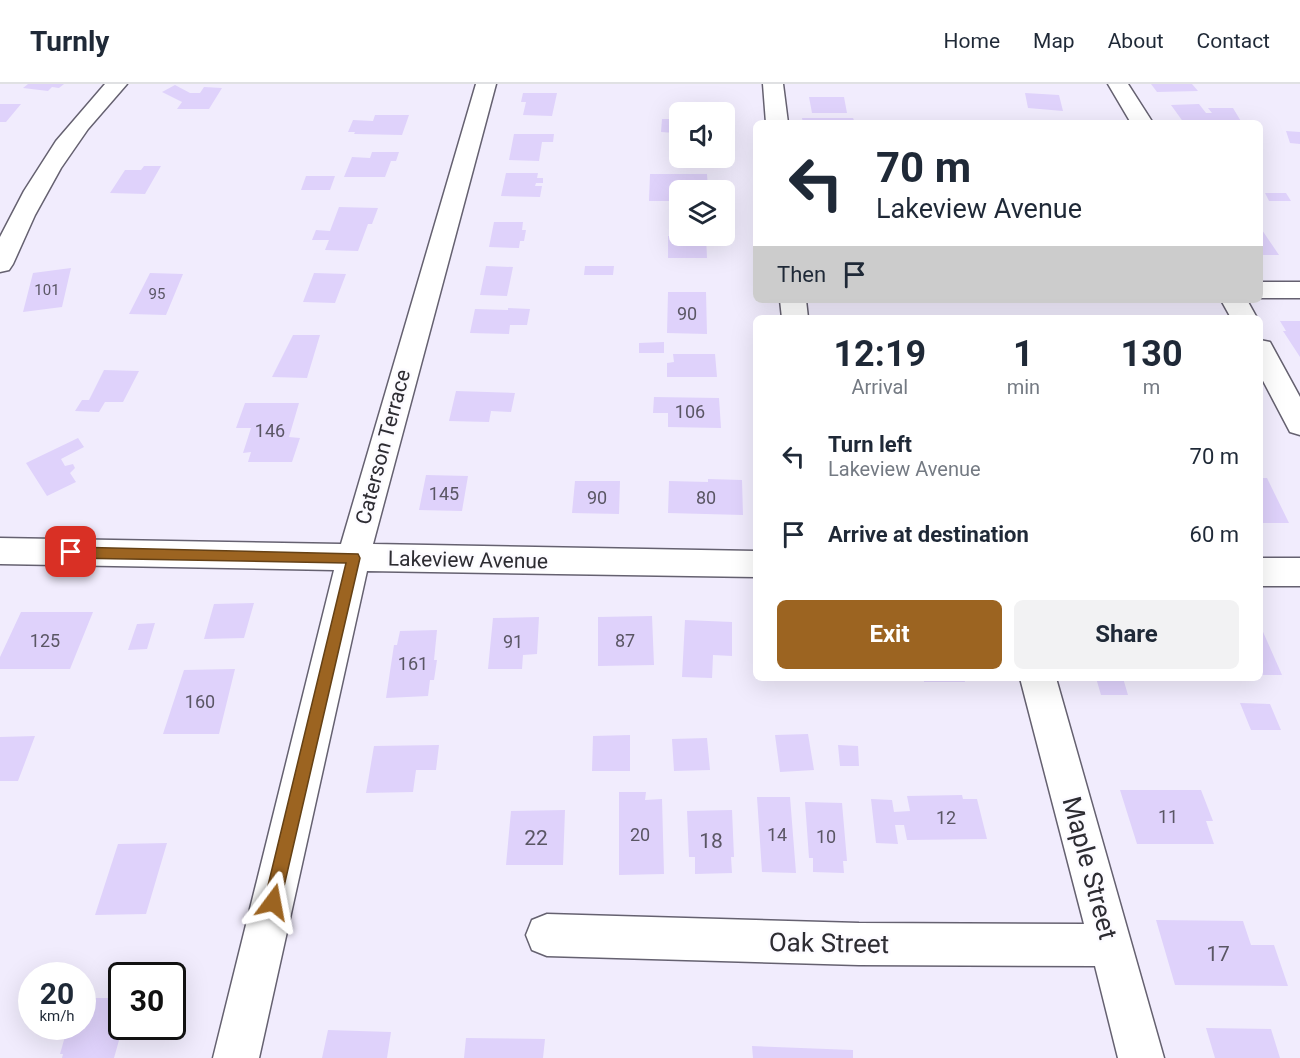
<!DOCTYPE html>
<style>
:root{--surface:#fff;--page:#f2f2f3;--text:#1f2937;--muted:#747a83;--line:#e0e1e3;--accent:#9c6421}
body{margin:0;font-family:Roboto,sans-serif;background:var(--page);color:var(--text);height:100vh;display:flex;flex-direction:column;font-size:22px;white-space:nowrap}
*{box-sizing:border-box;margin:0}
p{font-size:20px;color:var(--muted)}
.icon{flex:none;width:33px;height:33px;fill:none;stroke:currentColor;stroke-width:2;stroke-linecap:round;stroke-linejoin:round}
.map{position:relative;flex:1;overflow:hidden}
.panel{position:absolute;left:753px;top:231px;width:510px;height:366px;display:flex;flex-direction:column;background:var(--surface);border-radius:9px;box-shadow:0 6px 24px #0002}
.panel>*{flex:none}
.hud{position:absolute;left:753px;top:36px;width:510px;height:183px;border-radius:9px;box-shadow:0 6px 24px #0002;background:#fff;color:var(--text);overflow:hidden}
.tools{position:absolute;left:669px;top:18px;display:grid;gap:12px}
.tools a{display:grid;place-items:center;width:66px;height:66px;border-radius:9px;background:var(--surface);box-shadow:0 6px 24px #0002;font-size:30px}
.speed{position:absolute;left:18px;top:878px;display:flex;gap:12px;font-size:30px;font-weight:700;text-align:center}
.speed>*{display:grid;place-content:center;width:78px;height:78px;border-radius:50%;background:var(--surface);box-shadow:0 6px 24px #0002;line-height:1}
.speed small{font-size:15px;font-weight:400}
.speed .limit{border:3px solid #111;border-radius:9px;background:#fff;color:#111}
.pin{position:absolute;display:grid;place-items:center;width:51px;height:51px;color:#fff;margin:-26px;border-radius:12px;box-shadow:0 3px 9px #0006}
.me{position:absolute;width:66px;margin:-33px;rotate:13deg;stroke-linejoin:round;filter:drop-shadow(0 0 4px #0008)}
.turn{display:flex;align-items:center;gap:21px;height:126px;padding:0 24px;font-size:27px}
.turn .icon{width:78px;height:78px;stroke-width:2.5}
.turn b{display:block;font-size:42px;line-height:51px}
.then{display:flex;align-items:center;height:57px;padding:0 24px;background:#0003;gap:12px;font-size:22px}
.eta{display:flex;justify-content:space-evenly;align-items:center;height:102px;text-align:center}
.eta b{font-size:36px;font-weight:700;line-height:42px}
.action{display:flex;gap:12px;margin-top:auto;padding:12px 24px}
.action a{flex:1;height:69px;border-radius:9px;background:var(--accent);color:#fff;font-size:24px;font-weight:700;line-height:69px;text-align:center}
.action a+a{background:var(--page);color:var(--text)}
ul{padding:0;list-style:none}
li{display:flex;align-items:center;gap:18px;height:78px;padding:0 24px}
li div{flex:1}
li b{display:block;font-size:22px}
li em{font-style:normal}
header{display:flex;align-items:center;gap:36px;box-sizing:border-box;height:84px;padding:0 30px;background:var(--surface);border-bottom:2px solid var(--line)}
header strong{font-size:28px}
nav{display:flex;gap:33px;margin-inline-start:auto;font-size:21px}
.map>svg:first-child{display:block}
.building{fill:#dfd2fb}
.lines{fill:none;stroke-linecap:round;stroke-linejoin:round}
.street-casing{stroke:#656170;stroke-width:3}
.street{fill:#fff;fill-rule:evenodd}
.route{fill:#9c6421;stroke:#654115;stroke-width:1.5}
.labels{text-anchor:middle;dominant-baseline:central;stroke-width:5;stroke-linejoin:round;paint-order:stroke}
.far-number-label{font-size:15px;fill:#5a5664}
.number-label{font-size:18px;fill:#5a5664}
.street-label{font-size:21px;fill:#2d2c32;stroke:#fcfbff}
.near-number-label{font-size:21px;fill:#5a5664}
.near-street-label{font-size:26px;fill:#2d2c32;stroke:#fcfbff}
</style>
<header>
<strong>Turnly</strong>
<nav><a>Home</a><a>Map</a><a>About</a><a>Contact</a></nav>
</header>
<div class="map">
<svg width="1300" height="974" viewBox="0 0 1300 974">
<rect width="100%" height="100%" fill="#f1ecfd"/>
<path class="building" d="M28 0H64L59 4 52 3 48 7 23 4Z
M1151 0H1192L1198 7 1157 8Z
M175 1 190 9H200L204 3 222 4 209 25H177L182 18 162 8Z
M523 9H557L552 32 523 31 526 18H521Z
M1025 9 1059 11 1063 27 1028 24Z
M809 13H844L847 29H812Z
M0 20H21L6 38H0Z
M1199 20 1206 29H1212L1208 24H1233L1242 39H1184L1171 21Z
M676 22H695V28H680V57H676L675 49 661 48 662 35H672V27H675Z
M375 31H409L402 51 354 50 355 48H348L353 36 373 37Z
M802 34H853L855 39H803Z
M1286 47 1300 48V60L1290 59Z
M514 50H554L553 58H542L539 77 509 76Z
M372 68H399L396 77H391L385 93H344L352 73 370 74Z
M144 82H161L145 110 110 109 125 86H141Z
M506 89H538L537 94H543V99H536L535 102H542L540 113 501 112Z
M650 90H707L708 106H680V122H672L671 117H649Z
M306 92H335L330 106H301Z
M1265 109H1286L1291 117H1269Z
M339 123 378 124 372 140H368L358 167 325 166 329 156H312L316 146 330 147Z
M494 138H523L522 146H526L524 157H520L519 164 489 163Z
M1260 143 1279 171H1260Z
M668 152H706L707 174H668Z
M486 182 513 183 507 212 480 211Z
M585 182H614L613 191H584Z
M71 184 62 223 23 228 33 189Z
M150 189 183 190 166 231 129 230Z
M314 189 346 190 335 219 303 218Z
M668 208H706L707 250 667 249Z
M508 224 530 225 527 241H510L509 250 470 249 475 225 508 226Z
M1280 237H1300V273L1283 247H1286Z
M293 251H320L307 294 272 293Z
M664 258V269H639V259Z
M673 270H715L717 293H667V279L674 278Z
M104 286 139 287 123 318H105L99 328 75 327 82 316H89Z
M456 307 515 309 511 328 491 327 489 338 449 337Z
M654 313 719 314 721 344 668 343V329H653Z
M245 319H299L289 353 300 354 292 378H248L251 368 243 369 251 344H236Z
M78 354 84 363 61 375 65 382 73 380 75 384 70 389 76 398 47 412 26 379Z
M426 391 468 392 462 427 419 426Z
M1260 394H1267L1289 439H1260Z
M708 395 742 396 743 431 668 429 669 397 708 398Z
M575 397H620L619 430 572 429Z
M254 519 244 554 204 555 214 520Z
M21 528H93L70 585H0V573Z
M652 532 654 581 598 582V533Z
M539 533 537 570 523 571 522 585H488L493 534Z
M685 536 732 538V572L713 571 712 594 682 593Z
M155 539 147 565 128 566 137 540Z
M1260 541 1282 591H1260Z
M437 546 434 576H437L434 596H430L428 612 386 614 394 561H397L400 547Z
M235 585 219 650H163L184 586Z
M924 594H964L965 598H924Z
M1096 594H1123L1128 611H1101Z
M1240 619 1270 620 1281 646H1251Z
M808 650 814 686 780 688 775 651Z
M630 651V687H592L593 652Z
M35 652 18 697H0V653Z
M707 654 710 686 674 687 672 655Z
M439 661 436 686H416L413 708 366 709 374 662Z
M838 661 858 662 859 682H840Z
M1120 706H1201L1213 737H1206L1214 760H1137Z
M619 708H646L645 716 662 715 664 790 619 791Z
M962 711 963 715H977L987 755 907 756 904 741H895L898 760 876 759 871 715 892 716 894 728 910 727 907 712Z
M757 713H790L796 789 762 788Z
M805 718 842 719 847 777H843L844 789 813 788V774H809Z
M565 726 563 781H506L511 727Z
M732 726 734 773H731L732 789 695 790V773H689L687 727Z
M167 759 146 830 95 831 118 760Z
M1156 836 1243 837 1251 861H1274L1288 902 1175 901Z
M82 914H122V942H123L114 974H62L63 970H60L68 942H82Z
M1206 944 1271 945 1280 974H1215Z
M328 946 391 948 387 974H322Z
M466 954 545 955 543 974H464Z
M752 962 853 966V974H753Z"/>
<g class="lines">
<defs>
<path id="street" d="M105 0H127L88 45 61 84 35 131 13 180 9 186 0 188V153L24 107 56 57Z
M476 0H496L373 460 756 467V493L367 487 259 974H213L334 486 0 480V454L341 460Z
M763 0H783L788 39H766Z
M1108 0H1128L1153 39H1131Z
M1260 198H1300V214H1260Z
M780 216H806L808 234H782Z
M1221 216H1247L1257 234H1231Z
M1260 256 1270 258 1300 313V351L1290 348 1260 291Z
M1260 474H1300V502H1260Z
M1020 594H1056L1164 974H1118L1095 882 859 881 547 872 532 866 526 851 532 836 547 830 859 839 1084 840Z"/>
</defs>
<use href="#street" class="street-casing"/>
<use href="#street" class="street"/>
</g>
<path class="route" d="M71 463 358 470 360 474 279 824 273 827 267 824 264 818 346 479 71 474 64 468Z"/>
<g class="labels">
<g class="far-number-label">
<text x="47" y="206">101</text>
<text x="157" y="210">95</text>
</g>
<g class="number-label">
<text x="687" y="229">90</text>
<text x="690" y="327">106</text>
<text x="270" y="346">146</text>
<text x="444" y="409">145</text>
<text x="597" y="413">90</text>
<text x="706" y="413">80</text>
<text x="45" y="556">125</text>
<text x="625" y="556">87</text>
<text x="513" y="557">91</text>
<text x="413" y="579">161</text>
<text x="200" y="617">160</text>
<text x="1168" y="732">11</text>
<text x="946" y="733">12</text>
<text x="640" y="750">20</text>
<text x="777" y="750">14</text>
<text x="826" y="752">10</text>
</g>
<g class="street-label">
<text transform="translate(383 363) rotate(-75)">Caterson Terrace</text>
<text transform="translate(468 476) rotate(1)">Lakeview Avenue</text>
</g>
<g class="near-number-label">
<text x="536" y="754">22</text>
<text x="711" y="757">18</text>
<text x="1218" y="870">17</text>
</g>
<g class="near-street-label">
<text transform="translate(1090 784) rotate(75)">Maple Street</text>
<text transform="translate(829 859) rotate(1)">Oak Street</text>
</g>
</g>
</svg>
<div class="tools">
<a><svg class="icon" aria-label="sound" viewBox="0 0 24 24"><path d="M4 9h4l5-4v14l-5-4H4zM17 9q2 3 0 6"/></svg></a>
<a><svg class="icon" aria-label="layers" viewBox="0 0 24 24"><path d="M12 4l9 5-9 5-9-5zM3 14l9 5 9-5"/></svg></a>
</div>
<div class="speed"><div>20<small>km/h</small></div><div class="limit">30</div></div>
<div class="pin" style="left:71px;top:468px;background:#d93025"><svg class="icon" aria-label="arrive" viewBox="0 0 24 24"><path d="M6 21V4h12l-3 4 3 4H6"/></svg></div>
<svg class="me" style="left:273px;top:818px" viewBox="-20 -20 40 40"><path d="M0-17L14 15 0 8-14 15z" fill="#9c6421" stroke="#fff" stroke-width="4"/></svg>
<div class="hud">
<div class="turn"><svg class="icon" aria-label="left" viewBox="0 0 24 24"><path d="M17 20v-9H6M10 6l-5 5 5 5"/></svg><div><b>70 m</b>Lakeview Avenue</div></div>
<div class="then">Then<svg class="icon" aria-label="arrive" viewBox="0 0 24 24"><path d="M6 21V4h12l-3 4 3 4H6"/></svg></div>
</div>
<section class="panel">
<div class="eta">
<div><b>12:19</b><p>Arrival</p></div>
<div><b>1</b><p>min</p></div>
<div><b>130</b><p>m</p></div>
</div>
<ul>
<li><svg class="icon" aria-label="left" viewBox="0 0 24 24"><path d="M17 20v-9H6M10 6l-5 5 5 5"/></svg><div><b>Turn left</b><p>Lakeview Avenue</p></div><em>70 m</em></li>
<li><svg class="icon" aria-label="arrive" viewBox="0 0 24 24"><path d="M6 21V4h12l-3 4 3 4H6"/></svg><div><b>Arrive at destination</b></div><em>60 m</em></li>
</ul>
<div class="action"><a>Exit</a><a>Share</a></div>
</section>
</div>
